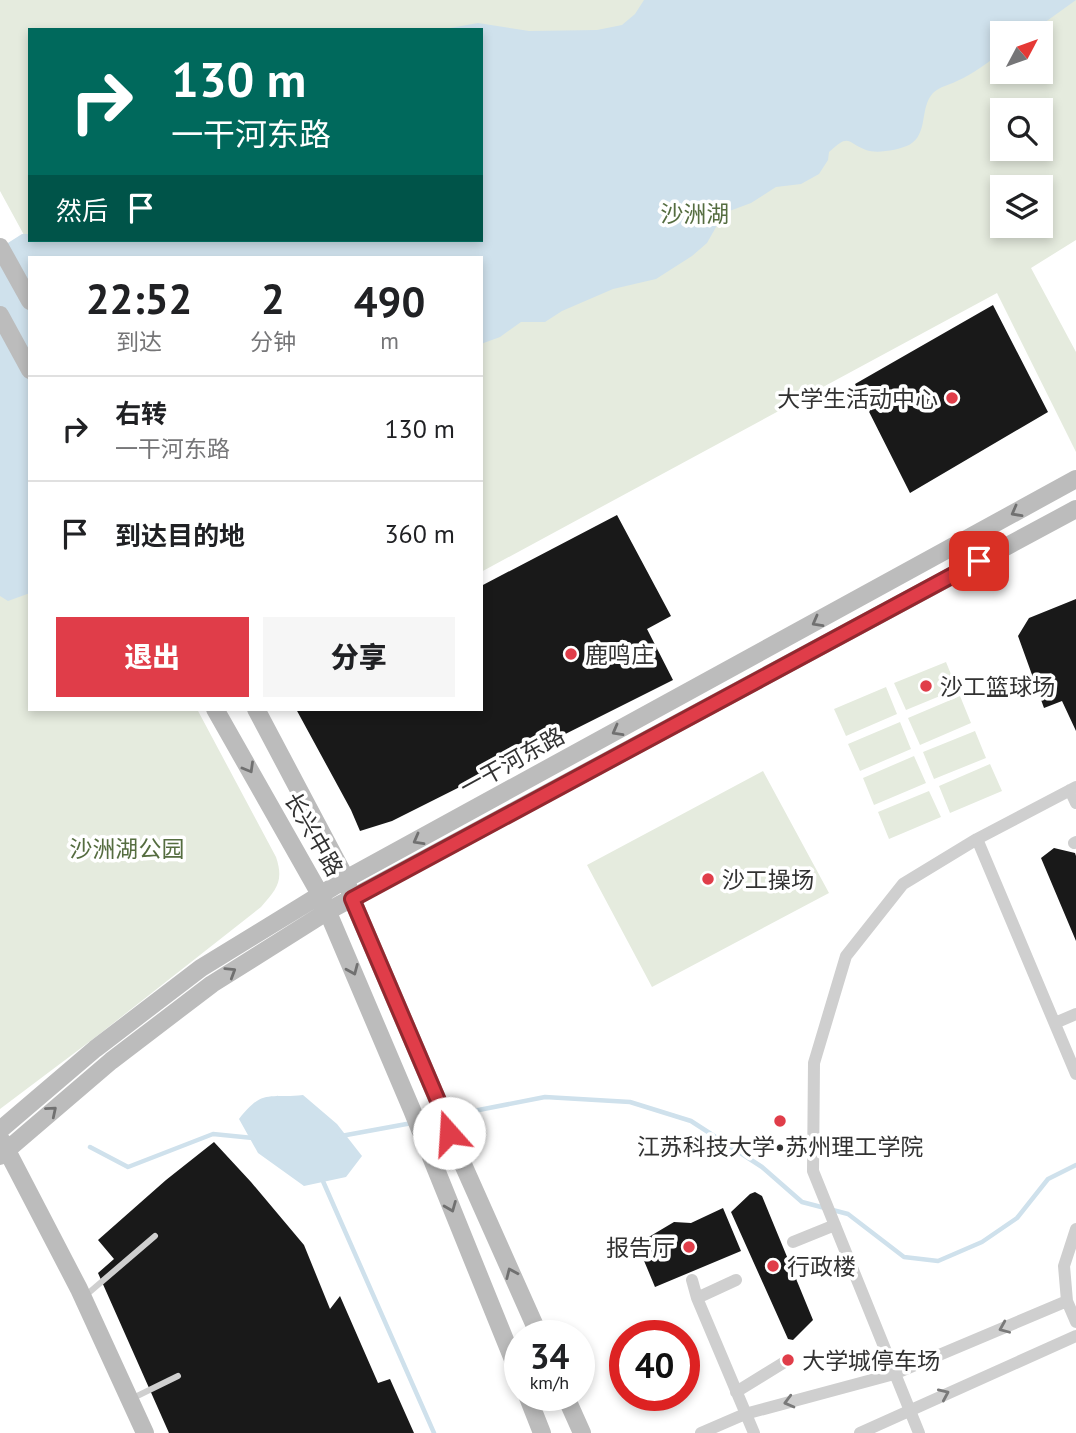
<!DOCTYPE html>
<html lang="zh">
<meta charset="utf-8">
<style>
:root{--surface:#fff;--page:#f6f6f6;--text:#202124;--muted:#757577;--line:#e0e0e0;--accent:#e03d49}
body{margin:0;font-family:"PT Sans","Noto Sans SC",sans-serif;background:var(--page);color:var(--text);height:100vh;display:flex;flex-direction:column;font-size:26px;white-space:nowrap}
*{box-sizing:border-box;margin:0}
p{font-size:23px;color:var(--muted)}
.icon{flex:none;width:38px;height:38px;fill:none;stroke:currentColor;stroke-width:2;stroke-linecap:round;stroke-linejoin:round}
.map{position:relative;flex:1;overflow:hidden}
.side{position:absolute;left:28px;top:256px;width:455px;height:455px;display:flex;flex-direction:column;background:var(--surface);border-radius:0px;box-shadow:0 4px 10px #0003}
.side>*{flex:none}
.guide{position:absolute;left:28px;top:28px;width:455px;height:214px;border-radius:0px;box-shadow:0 4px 10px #0003;background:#00695c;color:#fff;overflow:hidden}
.needle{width:46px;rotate:49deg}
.controls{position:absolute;left:990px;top:21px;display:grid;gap:14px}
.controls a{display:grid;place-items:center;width:63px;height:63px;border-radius:0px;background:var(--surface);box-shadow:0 4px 10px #0003;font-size:35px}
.speed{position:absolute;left:504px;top:1320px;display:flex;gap:14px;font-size:35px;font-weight:700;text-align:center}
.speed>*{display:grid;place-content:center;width:91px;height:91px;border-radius:50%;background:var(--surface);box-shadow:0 4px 10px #0003;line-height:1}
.speed small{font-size:18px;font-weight:400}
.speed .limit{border:10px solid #d22;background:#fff;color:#111}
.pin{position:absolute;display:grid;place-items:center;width:60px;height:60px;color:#fff;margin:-30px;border-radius:14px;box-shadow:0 4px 10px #0006}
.me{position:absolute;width:77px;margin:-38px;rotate:341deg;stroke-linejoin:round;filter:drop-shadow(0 0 5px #0008)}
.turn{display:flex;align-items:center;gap:24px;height:147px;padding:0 28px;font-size:32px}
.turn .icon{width:91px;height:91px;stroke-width:2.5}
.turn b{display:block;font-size:49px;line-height:60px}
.then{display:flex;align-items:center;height:66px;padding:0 28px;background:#0003;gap:14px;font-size:26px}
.eta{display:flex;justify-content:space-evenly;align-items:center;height:119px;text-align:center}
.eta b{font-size:42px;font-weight:800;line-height:49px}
.cta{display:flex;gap:14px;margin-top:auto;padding:14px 28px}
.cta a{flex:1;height:80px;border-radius:0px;background:var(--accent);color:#fff;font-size:28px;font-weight:800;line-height:80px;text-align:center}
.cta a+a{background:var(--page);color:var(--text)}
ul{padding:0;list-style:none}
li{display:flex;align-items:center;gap:21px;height:105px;padding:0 28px;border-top:2px solid var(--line)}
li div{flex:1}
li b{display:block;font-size:26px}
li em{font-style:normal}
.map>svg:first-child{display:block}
.green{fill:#e5ebde;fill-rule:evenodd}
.water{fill:#cfe1ec}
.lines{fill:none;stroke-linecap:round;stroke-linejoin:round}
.stream{stroke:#cfe1ec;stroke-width:4.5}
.building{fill:#191919}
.lane{stroke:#cfcfcf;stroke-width:6}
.street{stroke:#cfcfcf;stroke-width:12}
.secondary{stroke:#bcbcbc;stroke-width:18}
.oneway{stroke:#707070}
.oneway2{stroke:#797979}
.route-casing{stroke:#92282f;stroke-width:18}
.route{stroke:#e03d49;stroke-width:12}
.poi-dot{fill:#e03d49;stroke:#fff;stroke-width:2.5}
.labels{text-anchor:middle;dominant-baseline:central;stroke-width:7;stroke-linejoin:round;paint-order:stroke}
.park-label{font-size:23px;fill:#556d40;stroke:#fff}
.poi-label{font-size:23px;fill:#323232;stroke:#fff;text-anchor:start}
.street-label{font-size:23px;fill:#323232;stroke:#fff}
</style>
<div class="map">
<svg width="1076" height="1433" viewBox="0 0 1076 1433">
<rect width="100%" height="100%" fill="#fff"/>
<path class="green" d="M0 0H1076V240L1031 268 1076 352V452L997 293 481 572V257H36L0 191ZM30 30H481V240H30ZM1003 33H1041V72H1003ZM1003 110H1041V149H1003ZM1003 187H1041V226H1003Z
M0 338 30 394V709H197L276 857C284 881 277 889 261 907L97 1036 0 1109Z
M946 662 957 689 906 710 894 683Z
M886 687 897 714 846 736 834 709Z
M960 696 971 723 920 745 908 718Z
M900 722 911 749 860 771 848 744Z
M975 731 986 758 934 779 923 752Z
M914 756 926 783 874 805 863 778Z
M990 764 1002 791 950 813 939 786Z
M763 771 829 893 652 987 587 865Z
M929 791 941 817 889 839 878 812Z"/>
<path class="water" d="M644 0H1076L1030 33H1003V52C988 62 973 74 957 81 949 85 939 87 933 93 919 108 929 134 909 145 898 150 877 154 866 150 846 142 850 133 829 152L828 160 819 174 801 184 776 187 751 203 724 213 707 243 692 256 656 279 613 289 562 311 545 322H521L500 337 481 344V257H30V593L8 601 0 596V248L22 234H30V240H481V30H439L478 23 529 31 597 30 622 25 635 14Z
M303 1095 337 1124 362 1156 346 1177 304 1186 258 1153 239 1119C263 1088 269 1099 303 1095Z"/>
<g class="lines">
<path class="stream" d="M448 1116 545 1097 630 1102 691 1121 762 1167 802 1202 848 1214 904 1257 938 1261 982 1242 1017 1218 1048 1179 1076 1165
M420 1121 439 1118
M341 1136 412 1123
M90 1147 128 1167 213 1134 253 1138
M322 1179 434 1433"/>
</g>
<path class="building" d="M993 305 1048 412 910 493 855 384Z
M617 515 671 616 647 629 673 680 392 821 360 831 351 810 296 709H481V586Z
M1076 599V731L1062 701 1044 708 1018 636 1029 618Z
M1054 848 1075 853 1076 856V941L1041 858Z
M214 1142 251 1182 304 1245 330 1309 340 1296 378 1383 390 1379 414 1433H169L98 1273 114 1259 98 1240 166 1180Z
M755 1192 762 1196 813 1320 793 1340 788 1339 731 1212 750 1194Z
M723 1208 741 1251 655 1287 637 1244 674 1222 691 1223Z"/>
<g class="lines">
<path class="lane" d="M85 1296 155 1236
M131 1399 178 1376"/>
<path class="street" d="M1070 790 1076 803
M977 839 1076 1074
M1074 843 1076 842
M1055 1023 1076 1014
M1076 1229 1064 1266 1067 1301 1076 1322
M793 1242 835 1225
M692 1280 697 1298 754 1433
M697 1298 736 1280
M736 1392 788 1360
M701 1433 745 1414 894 1374 1067 1301
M860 1433 1076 1336
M919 1433 813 1171 814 1063 846 956 903 884 977 839 1076 787"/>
<path class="secondary" d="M0 247 30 301
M0 315 30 370
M215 709 321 896 412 1110 520 1377
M256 709 346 879 352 899 439 1103 449 1133 539 1335
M0 1130 95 1049 201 968 346 879 1076 479
M2 1141 79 1289 145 1433
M0 1156 111 1061 212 984 328 911 1076 509
M527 1395 542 1433
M565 1395 582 1433"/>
</g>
<defs><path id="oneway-chevron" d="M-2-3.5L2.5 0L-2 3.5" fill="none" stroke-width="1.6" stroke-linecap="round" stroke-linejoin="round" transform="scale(1.75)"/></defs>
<g class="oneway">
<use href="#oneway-chevron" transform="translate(1016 512) rotate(151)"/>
<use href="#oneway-chevron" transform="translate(817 622) rotate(151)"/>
<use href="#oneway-chevron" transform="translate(617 731) rotate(151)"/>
<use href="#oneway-chevron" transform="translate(249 768) rotate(60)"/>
<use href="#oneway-chevron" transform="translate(418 840) rotate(151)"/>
<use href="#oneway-chevron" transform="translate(353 970) rotate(67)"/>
<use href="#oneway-chevron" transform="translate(231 972) rotate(-32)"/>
<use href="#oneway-chevron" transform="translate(52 1111) rotate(-40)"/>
<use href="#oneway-chevron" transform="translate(451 1207) rotate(68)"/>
<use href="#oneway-chevron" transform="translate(511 1273) rotate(-114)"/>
</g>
<g class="oneway2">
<use href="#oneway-chevron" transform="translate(1004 1328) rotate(157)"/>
<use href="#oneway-chevron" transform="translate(944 1394) rotate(-24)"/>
<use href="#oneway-chevron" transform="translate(789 1402) rotate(165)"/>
</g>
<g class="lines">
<defs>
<path id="route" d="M449 1133 439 1103 352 899 979 561"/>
</defs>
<use href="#route" class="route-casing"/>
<use href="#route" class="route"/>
</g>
<g class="poi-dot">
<circle cx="952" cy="398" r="7"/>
<circle cx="571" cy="654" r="7"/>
<circle cx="926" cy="686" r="7"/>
<circle cx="708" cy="879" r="7"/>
<circle cx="780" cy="1121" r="7"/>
<circle cx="689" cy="1247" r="7"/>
<circle cx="773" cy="1266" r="7"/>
<circle cx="788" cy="1360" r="7"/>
</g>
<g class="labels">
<g class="park-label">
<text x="695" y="213">沙洲湖</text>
<text x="127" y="848">沙洲湖公园</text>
</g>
<g class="poi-label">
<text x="938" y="398" text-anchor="end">大学生活动中心</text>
<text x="585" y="654">鹿鸣庄</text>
<text x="940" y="686">沙工篮球场</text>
<text x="722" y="879">沙工操场</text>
<text x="780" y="1146" text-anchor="middle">江苏科技大学•苏州理工学院</text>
<text x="675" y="1247" text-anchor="end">报告厅</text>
<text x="787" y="1266">行政楼</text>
<text x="802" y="1360">大学城停车场</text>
</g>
<g class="street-label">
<text transform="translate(512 761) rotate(-29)">一干河东路</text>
<text transform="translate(314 834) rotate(60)">长兴中路</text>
</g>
</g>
</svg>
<div class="controls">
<a><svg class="needle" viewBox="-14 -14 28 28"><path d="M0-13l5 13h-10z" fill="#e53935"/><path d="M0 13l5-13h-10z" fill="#757577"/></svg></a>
<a><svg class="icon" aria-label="search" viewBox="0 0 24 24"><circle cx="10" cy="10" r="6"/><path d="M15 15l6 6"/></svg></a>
<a><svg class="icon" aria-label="layers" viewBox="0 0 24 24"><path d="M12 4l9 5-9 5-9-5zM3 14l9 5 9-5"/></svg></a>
</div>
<div class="speed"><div>34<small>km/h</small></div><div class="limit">40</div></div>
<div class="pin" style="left:979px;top:561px;background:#d93025"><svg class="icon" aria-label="arrive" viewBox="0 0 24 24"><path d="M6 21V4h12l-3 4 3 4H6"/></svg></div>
<svg class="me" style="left:449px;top:1133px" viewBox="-20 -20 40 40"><circle r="19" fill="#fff"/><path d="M0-13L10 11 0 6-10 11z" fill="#e03d49"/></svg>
<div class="guide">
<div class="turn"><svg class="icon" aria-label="right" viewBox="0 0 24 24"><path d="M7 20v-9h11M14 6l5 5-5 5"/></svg><div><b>130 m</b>一干河东路</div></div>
<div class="then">然后<svg class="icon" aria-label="arrive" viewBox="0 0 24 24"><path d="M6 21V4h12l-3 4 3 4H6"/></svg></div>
</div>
<section class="side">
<div class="eta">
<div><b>22:52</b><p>到达</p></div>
<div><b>2</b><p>分钟</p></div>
<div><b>490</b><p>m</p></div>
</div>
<ul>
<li><svg class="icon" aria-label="right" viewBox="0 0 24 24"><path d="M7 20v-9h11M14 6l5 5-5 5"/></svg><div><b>右转</b><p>一干河东路</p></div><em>130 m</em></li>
<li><svg class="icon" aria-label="arrive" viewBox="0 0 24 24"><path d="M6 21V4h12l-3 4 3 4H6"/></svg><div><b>到达目的地</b></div><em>360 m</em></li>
</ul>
<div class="cta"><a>退出</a><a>分享</a></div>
</section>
</div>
